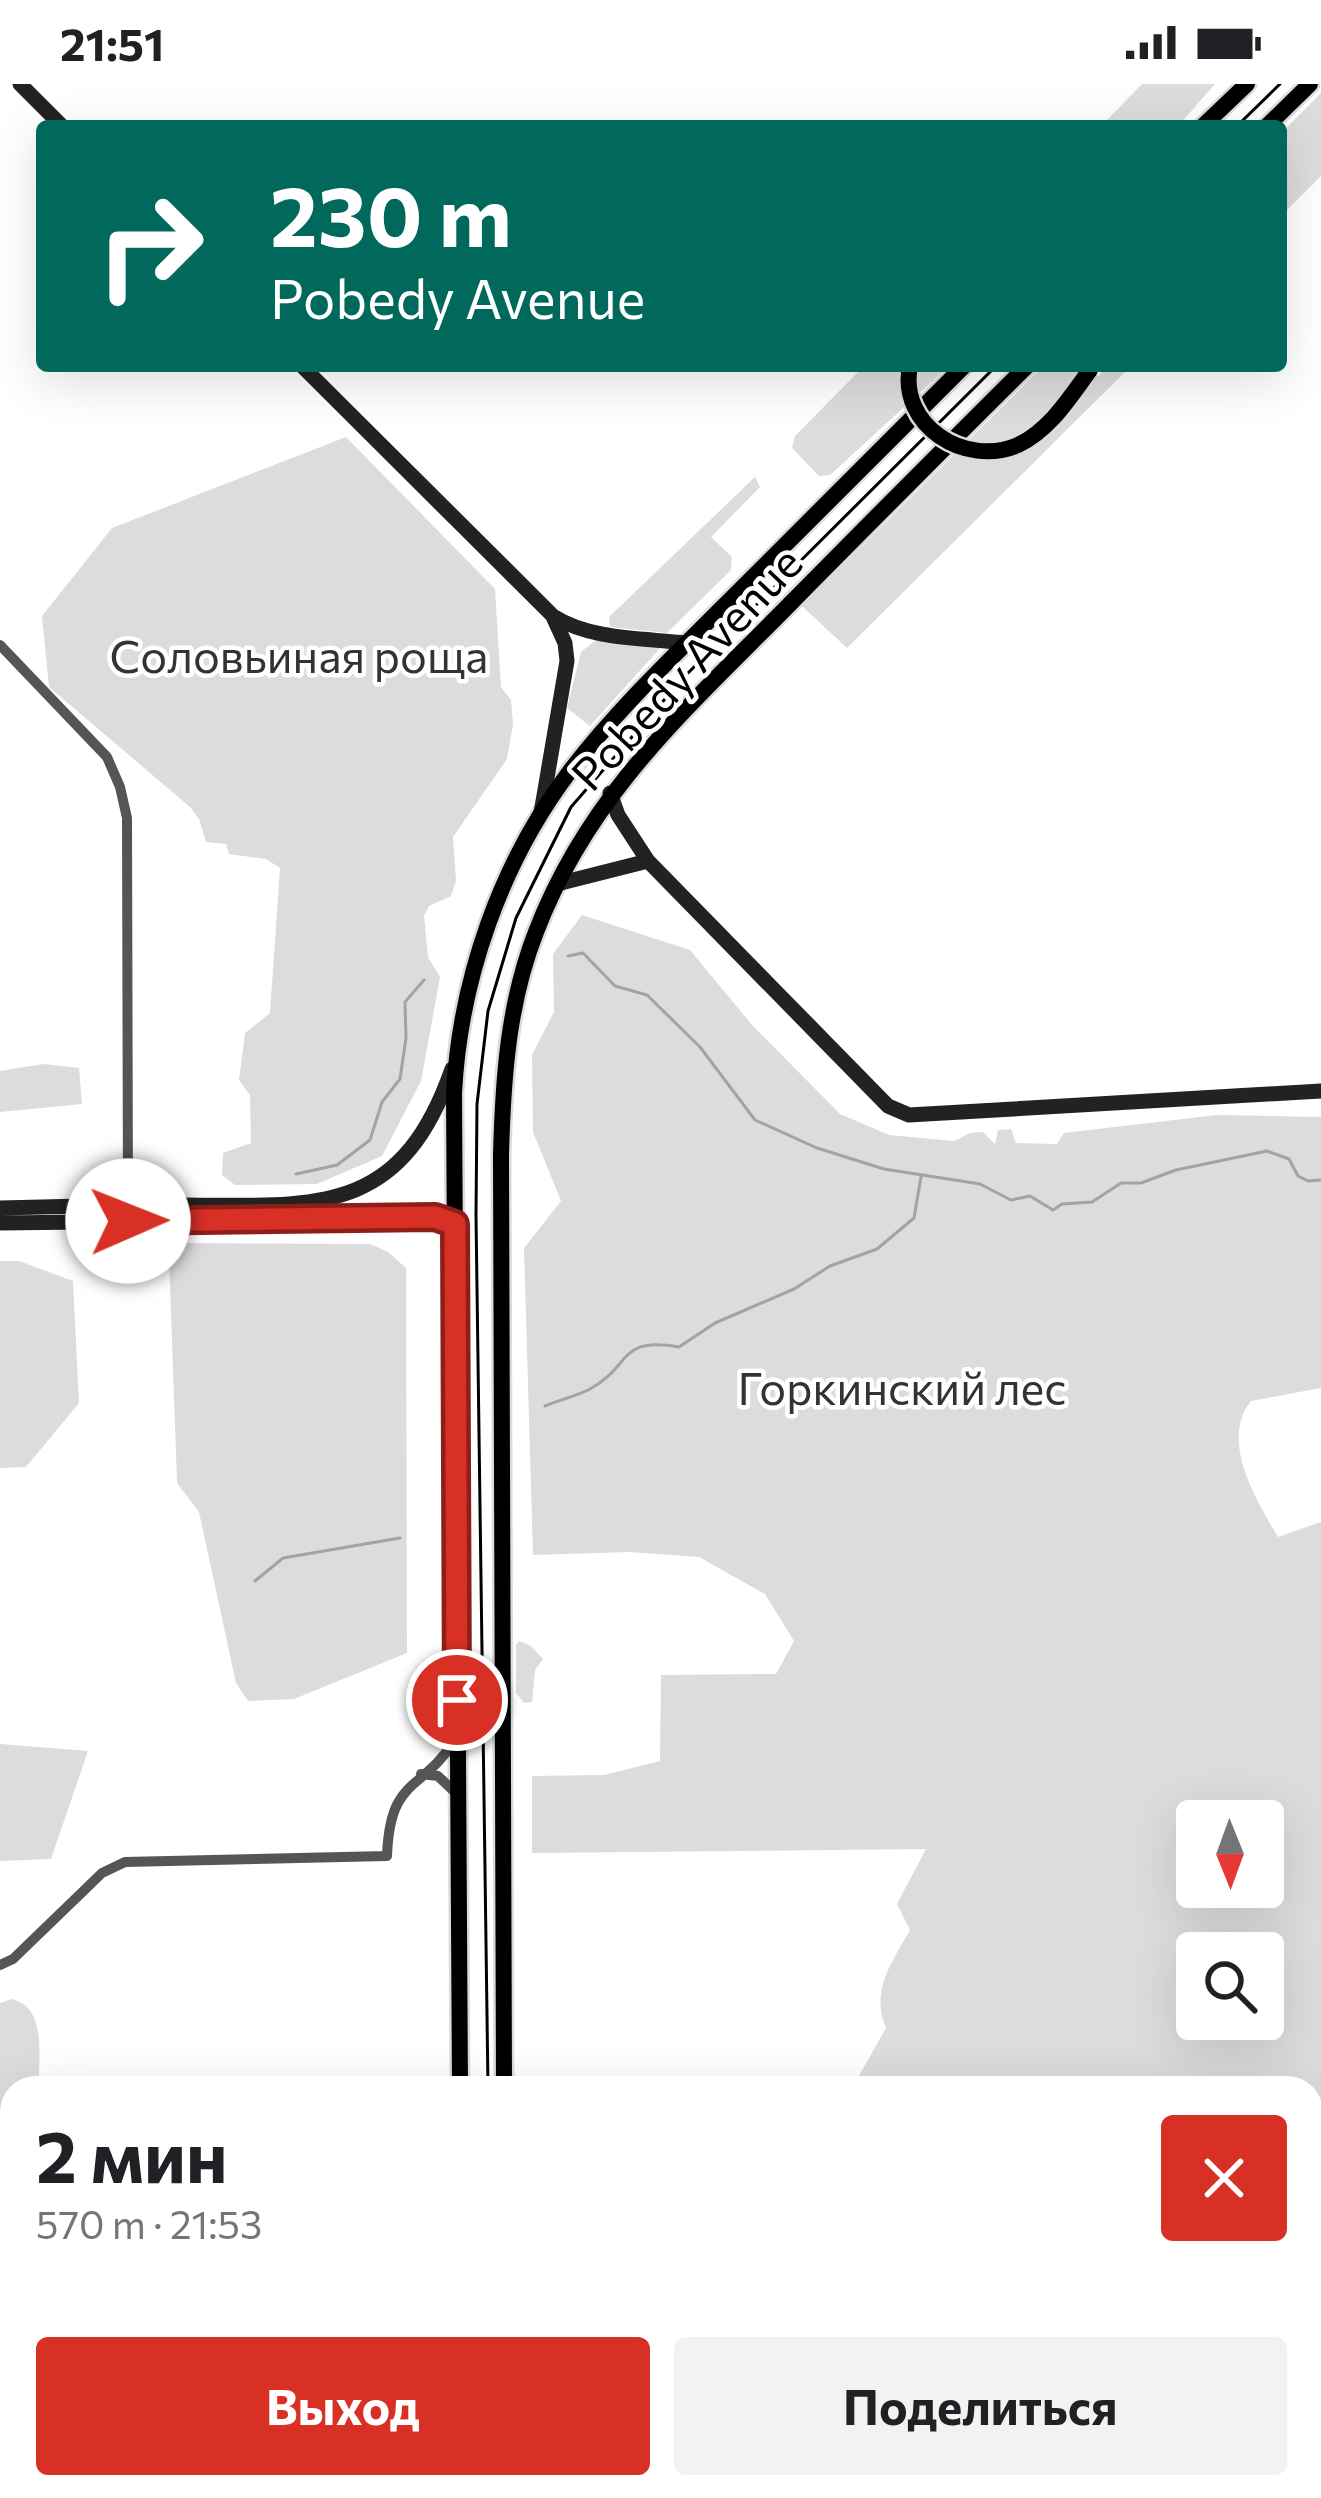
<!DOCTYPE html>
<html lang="ru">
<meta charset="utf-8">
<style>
:root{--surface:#fff;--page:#f2f2f2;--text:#202124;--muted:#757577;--accent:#d93025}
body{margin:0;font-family:Commissioner,sans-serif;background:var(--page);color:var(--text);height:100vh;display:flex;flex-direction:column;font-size:45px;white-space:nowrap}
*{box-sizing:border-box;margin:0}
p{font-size:39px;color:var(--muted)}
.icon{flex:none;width:66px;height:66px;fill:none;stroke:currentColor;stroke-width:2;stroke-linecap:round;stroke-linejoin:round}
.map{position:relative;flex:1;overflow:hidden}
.panel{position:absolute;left:0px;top:1992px;width:1323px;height:423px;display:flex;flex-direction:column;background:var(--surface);border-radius:36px 36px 0 0;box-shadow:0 12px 48px #0002}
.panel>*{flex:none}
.guide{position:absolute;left:36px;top:36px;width:1251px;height:252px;border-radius:12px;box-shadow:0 12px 48px #0002;background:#00695c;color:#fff;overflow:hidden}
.needle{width:78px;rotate:179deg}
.fabs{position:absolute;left:1176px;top:1716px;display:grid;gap:24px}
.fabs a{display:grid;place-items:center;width:108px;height:108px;border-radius:12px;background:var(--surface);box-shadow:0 12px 48px #0002;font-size:60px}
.pin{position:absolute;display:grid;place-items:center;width:102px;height:102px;color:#fff;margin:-51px;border:6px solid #fff;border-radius:50%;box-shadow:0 3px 12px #0007}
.me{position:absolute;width:132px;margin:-66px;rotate:89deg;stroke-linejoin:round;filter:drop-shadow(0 0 9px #0008)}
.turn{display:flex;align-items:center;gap:42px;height:252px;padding:0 36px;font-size:54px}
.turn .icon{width:156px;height:156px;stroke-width:2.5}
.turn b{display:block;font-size:84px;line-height:102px}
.round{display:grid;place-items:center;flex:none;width:126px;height:126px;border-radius:12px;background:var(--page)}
.overview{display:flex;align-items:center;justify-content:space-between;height:204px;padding:0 36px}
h1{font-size:72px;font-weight:700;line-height:90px}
.action{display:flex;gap:24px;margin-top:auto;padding:24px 36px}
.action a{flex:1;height:138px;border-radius:12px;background:var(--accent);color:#fff;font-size:48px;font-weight:700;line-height:138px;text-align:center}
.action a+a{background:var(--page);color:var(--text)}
.status{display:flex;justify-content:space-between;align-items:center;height:84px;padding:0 60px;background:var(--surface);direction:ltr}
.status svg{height:33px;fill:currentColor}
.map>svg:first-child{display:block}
.green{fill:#dcdcdc;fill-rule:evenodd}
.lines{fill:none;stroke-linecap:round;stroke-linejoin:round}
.stream{stroke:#a3a3a3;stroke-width:3}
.primary-casing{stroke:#dbdbdb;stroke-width:21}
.street{stroke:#555;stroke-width:10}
.secondary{stroke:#222;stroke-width:15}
.primary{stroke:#000;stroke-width:16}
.tram{stroke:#000;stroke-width:3}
.primary-bridge-casing{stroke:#dbdbdb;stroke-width:21;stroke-linecap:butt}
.primary-bridge{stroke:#000;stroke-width:16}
.route-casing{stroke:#8d1f18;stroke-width:30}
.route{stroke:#d93025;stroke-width:21}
.labels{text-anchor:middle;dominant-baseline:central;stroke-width:9;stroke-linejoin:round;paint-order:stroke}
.park-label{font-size:45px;fill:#333;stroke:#fff}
.street-label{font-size:45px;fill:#000;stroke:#fff}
</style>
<div class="status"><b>21:51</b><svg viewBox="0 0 49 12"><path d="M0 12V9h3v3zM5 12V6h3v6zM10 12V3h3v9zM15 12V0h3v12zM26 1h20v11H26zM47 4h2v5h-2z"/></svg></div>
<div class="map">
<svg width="1321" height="2414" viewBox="0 0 1321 2414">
<rect width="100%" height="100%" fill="#fff"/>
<path class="green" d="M1142 0H1215L1178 42H1101Z
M1321 9V92L1281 132V49Z
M864 282H949L830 391 819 392 792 364 795 352Z
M1043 282H1083L1099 292 1106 282H1131L847 564 802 522Z
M346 353 495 505 501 603 511 616 513 640 507 675 453 753 456 797 451 812 429 822 424 832 428 873 440 893 421 997 382 1072 317 1100 235 1101 222 1091 223 1069 251 1059 250 1011 239 996 245 949 270 929 280 784 266 775 229 770 226 760 206 758 199 735 190 723 49 603 42 532 112 444Z
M755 393 760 403 711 453 732 473 731 486 667 549 610 543 609 533Z
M597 555 662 562 590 642 567 624 581 568Z
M582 831 690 866 752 941 840 1030 889 1051 954 1057 970 1049 983 1048 995 1060 998 1046 1011 1045 1016 1059 1057 1060 1064 1049 1217 1031 1321 1033V1304L1251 1317C1219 1357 1257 1417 1278 1453L1321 1438V2414H658L666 2403H1311V2004H852L886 1944C870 1907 892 1878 910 1846L897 1820 926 1765 532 1769V1692L604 1691 660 1677 661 1591 776 1590 794 1557 765 1510 699 1473 629 1468 533 1471 524 1164 561 1117 533 1048 532 971 554 928 553 870ZM1197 1737H1263V1803H1197ZM1197 1869H1263V1935H1197Z
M43 980 79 984 82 1020 0 1028V987Z
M178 1159 370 1160 388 1168 406 1184 407 1569 294 1615 248 1617 236 1599 199 1428 177 1399 169 1175 178 1174Z
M0 1177H19L73 1197 79 1319 26 1383 0 1384Z
M519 1557 531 1562 543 1575 535 1586 532 1618 524 1619 516 1609V1561Z
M0 1660 88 1667 51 1775 0 1777Z
M11 1915C48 1922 38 1975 39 2004H12V2061L0 2056V1919Z"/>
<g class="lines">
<path class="stream" d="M568 872 583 869 615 902 647 911 700 963 755 1036 817 1064 884 1085 980 1100 1011 1116 1030 1112 1053 1126 1062 1120 1092 1118 1121 1099H1141L1176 1086 1267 1067 1289 1075 1298 1092 1308 1097 1321 1096
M296 1090 337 1081 370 1056 382 1018 400 995 406 954 405 918 424 896
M545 1322C559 1316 577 1312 590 1305 632 1282 618 1252 679 1263L715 1239 794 1205 830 1182 877 1165 914 1134 921 1093
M255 1497 283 1474 400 1454"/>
<defs>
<path id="primary" d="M1203 42 1247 0
M1267 42 1310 0
M460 2004 454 1009C460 895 501 778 570 687 620 622 680 566 738 508 813 433 888 357 964 282
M504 2004 501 1071C503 995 508 919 536 848 588 712 684 627 783 527 864 445 945 363 1027 282
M464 2403V2414
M507 2403V2414"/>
</defs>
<use href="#primary" class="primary-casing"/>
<path class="street" d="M0 561 107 673 120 703 127 734 128 1123
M421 1690 438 1692 458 1711
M0 1881 13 1875 102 1789 125 1778 387 1772C390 1692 421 1709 455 1656"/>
<path class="secondary" d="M20 0 62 42
M302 282 553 532C591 556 642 554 686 559
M610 709 618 731 648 777 888 1022 909 1031 1321 1007
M541 729 567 577 565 559 554 535
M557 800 648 777
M0 1124C62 1122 124 1121 185 1121 319 1122 401 1131 452 985
M0 1139 435 1134 455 1140"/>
<use href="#primary" class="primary"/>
<path class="tram" d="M1237 42 1280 0
M488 2004 476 1131 477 1020 488 927 516 834 571 723 685 592 996 282
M491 2403V2414"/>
<defs>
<path id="primary-bridge" d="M910 282C898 341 965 384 1018 361 1050 346 1070 313 1090 286"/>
</defs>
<use href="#primary-bridge" class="primary-bridge-casing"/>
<use href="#primary-bridge" class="primary-bridge"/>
</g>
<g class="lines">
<defs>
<path id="route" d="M128 1137 435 1133 455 1140 457 1616"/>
</defs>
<use href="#route" class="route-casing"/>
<use href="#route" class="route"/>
</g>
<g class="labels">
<g class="park-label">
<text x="299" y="570">Соловьиная роща</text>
<text x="902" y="1302">Горкинский лес</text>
</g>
<g class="street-label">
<text transform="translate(685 583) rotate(-47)">Pobedy Avenue</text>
</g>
</g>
</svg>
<div class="fabs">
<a><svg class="needle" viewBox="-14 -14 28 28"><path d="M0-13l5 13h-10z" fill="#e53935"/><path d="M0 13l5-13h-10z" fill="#757577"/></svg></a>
<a><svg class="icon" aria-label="search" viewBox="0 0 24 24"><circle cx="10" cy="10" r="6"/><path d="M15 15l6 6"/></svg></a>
</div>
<div class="pin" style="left:457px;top:1616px;background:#d93025"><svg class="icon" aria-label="arrive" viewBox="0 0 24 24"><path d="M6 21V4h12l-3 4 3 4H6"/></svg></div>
<svg class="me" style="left:128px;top:1137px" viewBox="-20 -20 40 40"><circle r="19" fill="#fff"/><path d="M0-13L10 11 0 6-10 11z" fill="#d93025"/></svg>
<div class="guide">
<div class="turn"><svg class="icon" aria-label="right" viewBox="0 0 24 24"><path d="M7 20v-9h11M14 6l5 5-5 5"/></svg><div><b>230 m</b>Pobedy Avenue</div></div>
</div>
<section class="panel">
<div class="overview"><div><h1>2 мин</h1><p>570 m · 21:53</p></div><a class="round" style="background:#d93025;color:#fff"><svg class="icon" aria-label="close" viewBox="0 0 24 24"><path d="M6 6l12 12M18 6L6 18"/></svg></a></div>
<div class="action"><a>Выход</a><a>Поделиться</a></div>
</section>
</div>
